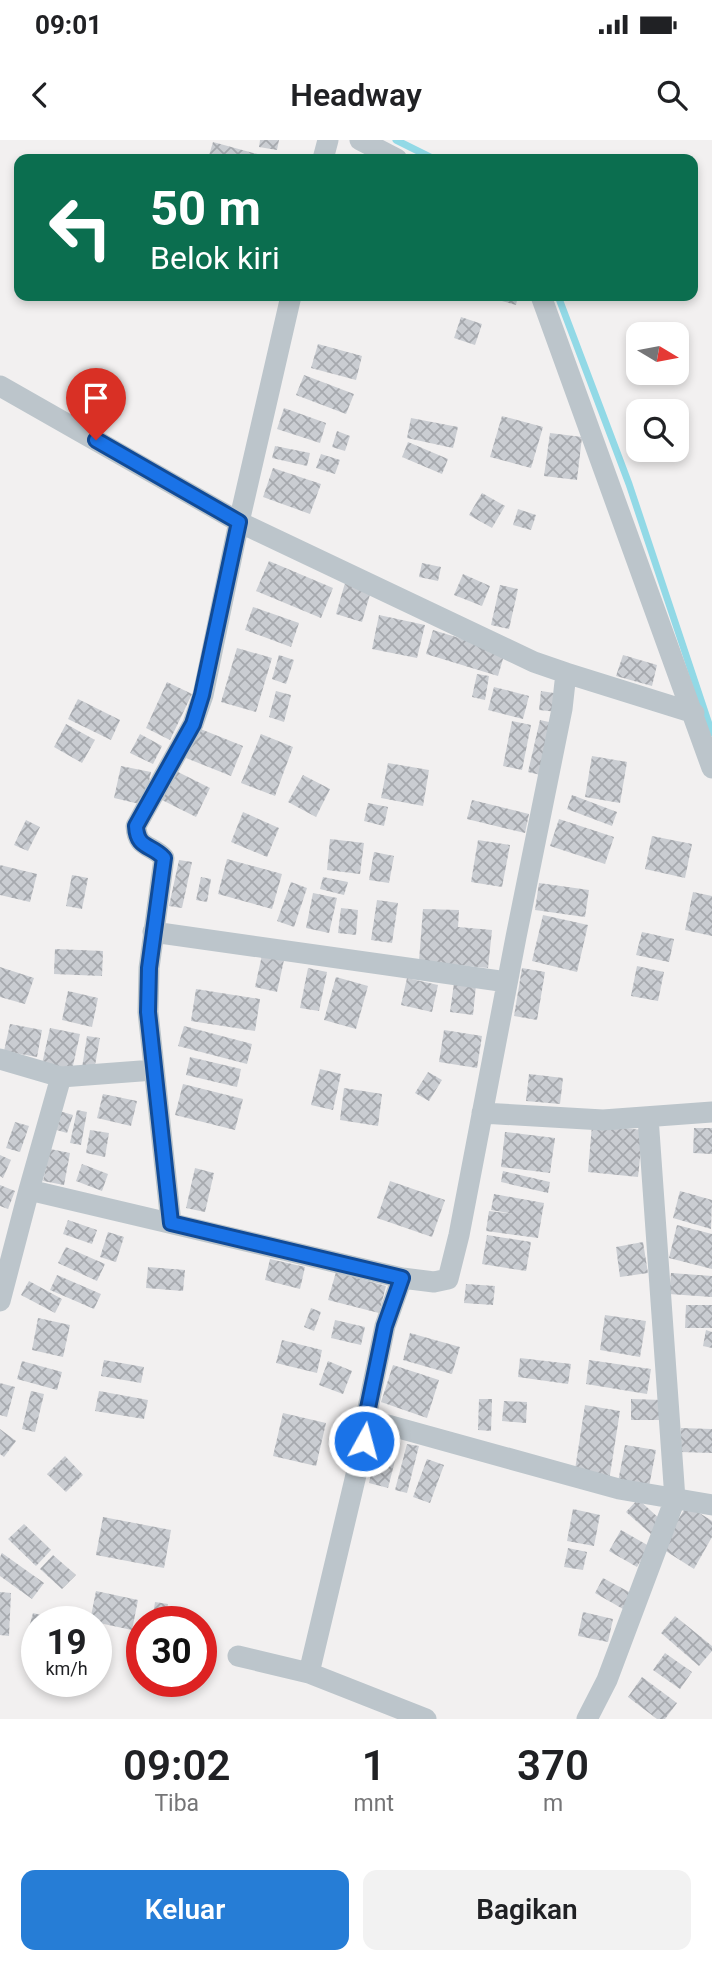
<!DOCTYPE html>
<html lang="id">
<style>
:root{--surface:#fff;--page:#f2f2f2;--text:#202124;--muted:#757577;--accent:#267dd6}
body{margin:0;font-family:Roboto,sans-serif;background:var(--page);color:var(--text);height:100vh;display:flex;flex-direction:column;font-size:26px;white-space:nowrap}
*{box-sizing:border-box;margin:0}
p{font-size:23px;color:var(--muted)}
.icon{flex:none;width:38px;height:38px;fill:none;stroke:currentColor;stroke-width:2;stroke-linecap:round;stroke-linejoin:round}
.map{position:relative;height:1579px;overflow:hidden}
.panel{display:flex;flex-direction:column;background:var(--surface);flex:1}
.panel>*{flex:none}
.guide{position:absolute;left:14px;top:14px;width:684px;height:147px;border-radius:14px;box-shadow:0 4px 10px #0003;background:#0b6e4f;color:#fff;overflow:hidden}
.needle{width:46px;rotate:100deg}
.controls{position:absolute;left:626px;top:182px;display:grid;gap:14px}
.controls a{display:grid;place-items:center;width:63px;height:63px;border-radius:14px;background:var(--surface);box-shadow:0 4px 10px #0003;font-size:35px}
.speed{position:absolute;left:21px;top:1466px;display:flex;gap:14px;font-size:35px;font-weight:700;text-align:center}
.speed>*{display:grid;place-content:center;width:91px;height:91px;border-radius:50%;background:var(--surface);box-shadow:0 4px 10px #0003;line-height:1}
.speed small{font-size:18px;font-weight:400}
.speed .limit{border:10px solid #d22;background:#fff;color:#111}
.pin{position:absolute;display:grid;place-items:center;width:60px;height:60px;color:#fff;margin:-72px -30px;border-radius:50% 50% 50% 0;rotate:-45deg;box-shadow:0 0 7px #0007}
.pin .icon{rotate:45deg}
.me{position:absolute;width:77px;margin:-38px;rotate:7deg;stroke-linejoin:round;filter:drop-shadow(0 0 5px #0008)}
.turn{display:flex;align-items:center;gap:24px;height:147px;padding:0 21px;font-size:32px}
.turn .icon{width:91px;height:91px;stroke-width:2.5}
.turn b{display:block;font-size:49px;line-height:60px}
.eta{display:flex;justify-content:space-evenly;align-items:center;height:119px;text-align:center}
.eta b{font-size:42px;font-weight:600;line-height:49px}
.cta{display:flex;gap:14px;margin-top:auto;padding:14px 21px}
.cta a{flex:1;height:80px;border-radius:14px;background:var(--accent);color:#fff;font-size:28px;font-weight:600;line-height:80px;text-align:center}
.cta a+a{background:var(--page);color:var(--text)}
.status{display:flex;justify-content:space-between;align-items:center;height:49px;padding:0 35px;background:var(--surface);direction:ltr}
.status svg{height:19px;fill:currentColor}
header{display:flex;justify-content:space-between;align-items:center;height:91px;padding:0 21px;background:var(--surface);font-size:32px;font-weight:600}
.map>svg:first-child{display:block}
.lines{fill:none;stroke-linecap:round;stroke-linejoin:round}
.stream{stroke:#92d9e6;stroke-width:7}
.building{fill:url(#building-cross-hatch)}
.minor{stroke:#bcc5cb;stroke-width:21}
.route-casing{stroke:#114b97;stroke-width:18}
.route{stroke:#1a73e8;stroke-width:12}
</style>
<div class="status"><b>09:01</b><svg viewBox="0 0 49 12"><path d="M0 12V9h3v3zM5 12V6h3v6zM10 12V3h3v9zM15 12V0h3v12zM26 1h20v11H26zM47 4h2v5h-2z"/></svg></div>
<header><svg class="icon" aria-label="back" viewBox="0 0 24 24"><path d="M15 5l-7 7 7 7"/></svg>Headway<svg class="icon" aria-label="search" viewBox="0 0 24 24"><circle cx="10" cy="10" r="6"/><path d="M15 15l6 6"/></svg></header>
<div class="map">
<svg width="712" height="1579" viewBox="0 0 712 1579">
<defs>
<pattern id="building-cross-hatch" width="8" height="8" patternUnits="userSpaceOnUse" patternTransform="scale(1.75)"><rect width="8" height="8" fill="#cacdd2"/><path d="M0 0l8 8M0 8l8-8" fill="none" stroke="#a6a9ae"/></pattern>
</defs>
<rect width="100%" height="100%" fill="#f2f0f0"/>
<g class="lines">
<path class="stream" d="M396 0 434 19
M558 156 629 344 712 593"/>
</g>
<path class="building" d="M260 0H279L277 10 259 7Z
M213 2 272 18V19H208Z
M484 156H518L516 165Z
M461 177 482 184 475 205 454 198Z
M318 204 362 216 356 240 311 228Z
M304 235 354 254 346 274 296 255Z
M284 268 326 283 320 303 277 289Z
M502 276 543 287 531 328 490 317Z
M411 278 458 287 453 308 407 298Z
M337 291 350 296 345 311 332 307Z
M550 293 582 297 577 340 544 336Z
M408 302 448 319 442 334 402 317Z
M275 306 310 313 307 326 272 318Z
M321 314 340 320 335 334 316 328Z
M273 328 321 344 310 374 263 357Z
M482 353 505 366 492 388 469 375Z
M518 369 536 375 531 390 513 385Z
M269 421 333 448 321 478 256 451Z
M422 423 441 427 438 441 419 437Z
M463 434 490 446 482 466 454 455Z
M345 443 371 451 362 482 336 474Z
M500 445 518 449 509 489 491 485Z
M253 467 299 483 291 507 245 490Z
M379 475 425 485 417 518 372 509Z
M433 490 505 512 498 536 426 514Z
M237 508 272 518 256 572 221 562Z
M279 515 294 520 286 544 272 539Z
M623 515 657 525 652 546 616 536Z
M477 534 489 536 485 560 472 557Z
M167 542 192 554 170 600 146 588Z
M494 547 529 556 523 579 488 570Z
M276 551 291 555 284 582 269 577Z
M541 551 560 554 558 572 539 570Z
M78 559 120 580 111 600 68 579Z
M540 580 558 584 545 636 528 632Z
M512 581 531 585 522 630 503 626Z
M66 584 95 600 82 623 54 607Z
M198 588 243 606 231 636 186 618Z
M140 594 162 606 153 624 130 613Z
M261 594 293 607 275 656 241 643Z
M592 616 627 622 620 663 585 657Z
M388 623 429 630 423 666 381 658Z
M121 626 151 632 144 665 114 658Z
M174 630 210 648 196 677 160 659Z
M303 635 330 649 316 677 288 662Z
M572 655 617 672 612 686 567 669Z
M472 660 529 674 525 693 467 679Z
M368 663 388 667 384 686 364 681Z
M243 672 279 688 267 717 231 702Z
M559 679 614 697 605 724 550 706Z
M26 680 40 687 28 711 14 705Z
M652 696 692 704 685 738 645 729Z
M330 699 364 703 360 734 327 730Z
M478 700 510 705 502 747 471 742Z
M374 712 394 716 389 743 369 740Z
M227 719 282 734 272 769 218 754Z
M179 720 192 722 182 768 169 766Z
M0 725 37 734 30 762 0 755Z
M72 735 88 738 82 769 66 766Z
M201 737 211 739 207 762 196 760Z
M323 737 348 742 344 755 320 749Z
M291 742 307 748 294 787 277 781Z
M539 743 589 750 585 777 535 770Z
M693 752 712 756V796L685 790Z
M313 753 337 758 329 793 306 788Z
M377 760 398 763 392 803 371 800Z
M341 768 358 770 356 795 338 793Z
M423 769 459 770 458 787 492 790 488 828 419 821Z
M543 775 588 785 577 832 532 821Z
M642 792 674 799 669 822 636 815Z
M55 809 103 811 102 836 54 834Z
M262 815 284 820 277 852 255 847Z
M637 826 664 832 658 861 631 856Z
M0 827 34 838 25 864 0 857Z
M308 828 327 832 319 871 300 868Z
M522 828 545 832 537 880 514 876Z
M336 837 368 846 356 889 324 880Z
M407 838 438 845 432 872 401 865Z
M454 843 476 845 473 875 450 872Z
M196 849 260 859 255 891 191 881Z
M68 851 98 858 92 887 62 880Z
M10 884 42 890 37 917 4 911Z
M184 886 252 904 247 924 178 906Z
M50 888 80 894 72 930 42 924Z
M444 890 482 896 477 928 439 922Z
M87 896 100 898 94 931 82 928Z
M190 917 241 929 237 947 186 935Z
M320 929 341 934 333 970 311 965Z
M428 932 442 940 429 961 415 953Z
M529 934 563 938 560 964 526 961Z
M183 944 243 959 235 990 175 975Z
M344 948 382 954 378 986 340 980Z
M103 954 137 961 131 986 97 978Z
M77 970 87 972 81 1005 70 1003Z
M59 971 73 975 67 993 53 989Z
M15 982 29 986 20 1012 6 1008Z
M592 985 643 990 638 1037 588 1032Z
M694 988H712V1014L693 1013Z
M90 990 109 993 105 1017 86 1013Z
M505 992 555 998 550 1033 501 1027Z
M50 1009 70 1013 64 1045 43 1041Z
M0 1015 11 1020 3 1038 0 1036Z
M82 1024 108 1034 102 1051 76 1041Z
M195 1028 214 1033 205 1072 186 1068Z
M503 1031 550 1042 548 1053 501 1042Z
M390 1041 445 1060 432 1097 377 1078Z
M0 1045 15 1051 8 1069 0 1066Z
M680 1051 712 1060 711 1089 673 1078Z
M494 1054 544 1063 538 1098 486 1091 489 1071 514 1074 491 1070Z
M68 1080 97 1090 92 1104 63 1094Z
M677 1085 712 1094V1129L669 1118Z
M108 1092 124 1097 116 1122 100 1117Z
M487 1095 531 1102 526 1131 482 1124Z
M643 1102 648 1133 620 1137 616 1107Z
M66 1107 105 1124 97 1141 58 1123Z
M270 1119 305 1127 300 1149 265 1140Z
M148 1127 185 1130 183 1151 146 1148Z
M336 1132 386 1146 379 1173 328 1160Z
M671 1133 712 1136V1157L669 1154Z
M57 1135 101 1154 94 1169 50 1150Z
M29 1141 62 1159 55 1173 21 1155Z
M466 1144 495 1146 493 1165 464 1163Z
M686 1165H712V1188H685Z
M311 1168 321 1172 314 1191 304 1187Z
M605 1175 646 1181 640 1217 600 1210Z
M38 1178 70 1185 63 1217 32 1210Z
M335 1180 365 1187 361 1205 331 1198Z
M706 1190 712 1192V1208L703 1206Z
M410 1193 460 1207 452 1234 403 1220Z
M282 1200 322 1210 317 1233 276 1223Z
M520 1218 571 1224 568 1244 518 1237Z
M104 1220 144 1227 141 1243 101 1236Z
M589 1220 651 1229 647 1254 586 1244Z
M22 1221 62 1232 57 1250 17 1239Z
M328 1221 352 1231 343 1254 319 1245Z
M393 1225 439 1240 427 1278 381 1262Z
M0 1243 15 1247 7 1277 0 1275Z
M31 1251 44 1254 35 1292 22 1289Z
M99 1251 148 1260 144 1279 95 1271Z
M479 1259H492L491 1291 478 1290Z
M631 1259 663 1260 662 1280H631Z
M504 1261 527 1262 526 1283 502 1281Z
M585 1265 620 1271 609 1341 574 1336Z
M283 1273 326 1283 316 1326 273 1316Z
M681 1288 712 1289V1313L680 1312Z
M0 1289 16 1301 4 1317 0 1314Z
M407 1304 419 1306 407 1353 395 1350Z
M625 1305 656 1310 649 1347 618 1342Z
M377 1308 397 1313 388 1348 369 1343Z
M65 1316 83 1335 66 1352 47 1334Z
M427 1319 444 1325 430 1363 413 1357Z
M638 1359 662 1381 651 1394 626 1372Z
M687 1365 712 1381V1397L694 1429 661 1408Z
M573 1369 600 1375 594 1406 567 1401Z
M103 1377 171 1390 164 1428 96 1415Z
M24 1384 51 1410 36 1426 8 1399Z
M621 1390 649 1406 637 1427 609 1411Z
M568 1408 587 1412 583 1430 564 1427Z
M2 1413 44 1443 32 1459 0 1436V1417Z
M53 1415 76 1435 62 1449 40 1429Z
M603 1438 631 1453 623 1469 595 1453Z
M96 1451 138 1460 132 1490 90 1481Z
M0 1452 11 1453 9 1496 0 1495Z
M155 1462 168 1464 165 1482H152Z
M583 1472 613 1479 608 1502 578 1496Z
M33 1473 64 1481 63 1482H37V1493L28 1491Z
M675 1476 712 1506V1511L699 1526 661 1493Z
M665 1513 692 1532 680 1549 653 1530Z
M642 1537 677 1563 665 1579H657L628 1557Z"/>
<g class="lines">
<path class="minor" d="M360 0 397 19
M323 19 328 0
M541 156 712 628
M0 246 239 382 534 522 566 533 562 569 516 797 459 1095 448 1139 434 1142 402 1138 385 1186 368 1268 370 1277 377 1282 619 1349 712 1365
M566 533 694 573
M153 792 507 842
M0 919 61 937 154 930
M482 973 603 980 712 972
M29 1050 402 1138
M171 1083 148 872 149 828 164 718C151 704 137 709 136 686L193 584 203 555 239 382 291 156
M0 1161 29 1050 61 937
M238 1516 309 1533 426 1579
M309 1533 370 1276
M587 1579 607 1540 675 1359 648 977"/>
</g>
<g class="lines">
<defs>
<path id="route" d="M96 300 239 382 202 555 193 584 136 686C137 709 151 704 164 718L149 828 148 872 171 1083 402 1138 385 1186 368 1268 370 1276 364 1301"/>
</defs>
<use href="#route" class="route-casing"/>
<use href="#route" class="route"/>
</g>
</svg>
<div class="controls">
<a><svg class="needle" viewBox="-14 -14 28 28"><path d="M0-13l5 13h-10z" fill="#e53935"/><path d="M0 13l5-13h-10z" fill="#757577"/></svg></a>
<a><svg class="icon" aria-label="search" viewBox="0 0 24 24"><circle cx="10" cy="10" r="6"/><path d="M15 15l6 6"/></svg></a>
</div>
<div class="speed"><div>19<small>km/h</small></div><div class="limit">30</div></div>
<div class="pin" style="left:96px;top:300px;background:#d93025"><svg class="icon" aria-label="arrive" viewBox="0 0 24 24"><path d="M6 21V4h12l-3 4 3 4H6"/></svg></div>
<svg class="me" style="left:364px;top:1301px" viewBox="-20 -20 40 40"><circle r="17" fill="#1a73e8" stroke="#fff" stroke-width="3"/><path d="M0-11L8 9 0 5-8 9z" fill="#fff"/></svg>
<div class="guide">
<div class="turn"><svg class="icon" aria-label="left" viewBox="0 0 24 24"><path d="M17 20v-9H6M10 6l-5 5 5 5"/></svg><div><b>50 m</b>Belok kiri</div></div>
</div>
</div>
<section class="panel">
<div class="eta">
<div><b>09:02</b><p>Tiba</p></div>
<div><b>1</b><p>mnt</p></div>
<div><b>370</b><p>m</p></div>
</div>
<div class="cta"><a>Keluar</a><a>Bagikan</a></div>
</section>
